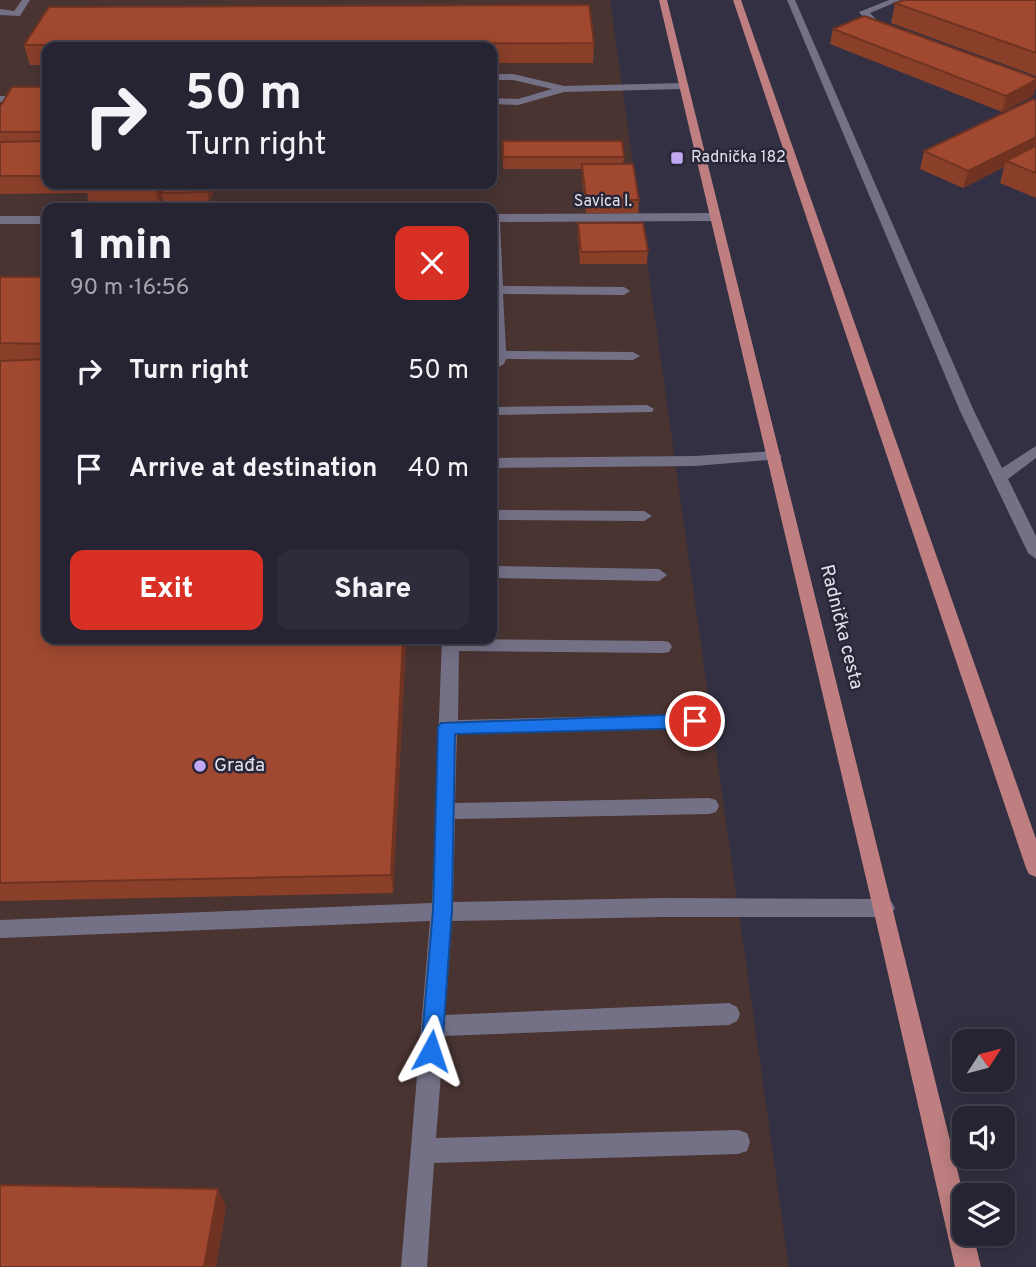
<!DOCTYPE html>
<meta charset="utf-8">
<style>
:root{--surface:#262432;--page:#2e2c3a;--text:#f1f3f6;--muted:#a4a4ac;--line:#42414d;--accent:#d93025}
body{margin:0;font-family:Overpass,sans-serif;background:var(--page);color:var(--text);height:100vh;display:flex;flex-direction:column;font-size:26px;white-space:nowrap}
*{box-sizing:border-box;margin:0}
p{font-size:23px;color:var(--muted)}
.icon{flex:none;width:38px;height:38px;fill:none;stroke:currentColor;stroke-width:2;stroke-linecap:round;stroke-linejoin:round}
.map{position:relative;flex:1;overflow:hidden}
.side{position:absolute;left:42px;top:203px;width:455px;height:441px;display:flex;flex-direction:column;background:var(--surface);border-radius:14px;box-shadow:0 4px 18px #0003,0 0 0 2px var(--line)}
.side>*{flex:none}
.guide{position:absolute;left:42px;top:42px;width:455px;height:147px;border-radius:14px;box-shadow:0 4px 18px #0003,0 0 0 2px var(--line);background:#262432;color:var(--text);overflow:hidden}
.needle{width:46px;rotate:54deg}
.buttons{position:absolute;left:952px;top:1029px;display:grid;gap:14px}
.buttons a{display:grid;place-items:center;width:63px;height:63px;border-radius:14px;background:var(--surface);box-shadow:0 4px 18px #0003,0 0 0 2px var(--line);font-size:35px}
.pin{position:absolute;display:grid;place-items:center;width:60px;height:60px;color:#fff;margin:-30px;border:4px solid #fff;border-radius:50%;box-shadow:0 2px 7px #0007}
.me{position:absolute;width:77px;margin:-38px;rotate:5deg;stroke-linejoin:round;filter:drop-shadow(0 0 5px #0008)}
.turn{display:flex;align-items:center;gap:24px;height:147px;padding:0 28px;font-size:32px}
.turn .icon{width:91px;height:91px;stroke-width:2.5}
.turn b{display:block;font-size:49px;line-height:60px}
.round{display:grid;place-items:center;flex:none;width:74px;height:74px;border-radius:14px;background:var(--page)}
.overview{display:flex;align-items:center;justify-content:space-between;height:119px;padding:0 28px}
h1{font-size:42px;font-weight:800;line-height:52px}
.cta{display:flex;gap:14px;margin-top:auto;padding:14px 28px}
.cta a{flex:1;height:80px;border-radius:14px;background:var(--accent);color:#fff;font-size:28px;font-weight:800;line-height:80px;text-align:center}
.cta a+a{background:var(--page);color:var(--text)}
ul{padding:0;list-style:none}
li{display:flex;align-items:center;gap:21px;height:98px;padding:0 28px}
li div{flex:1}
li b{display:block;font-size:26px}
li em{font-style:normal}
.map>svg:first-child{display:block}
.commercial{fill:#493432;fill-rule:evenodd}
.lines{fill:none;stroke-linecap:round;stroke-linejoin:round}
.minor{fill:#747187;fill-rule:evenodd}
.major{fill:#bf7f80;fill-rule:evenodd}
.wall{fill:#8a3f29}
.shaded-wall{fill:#703322}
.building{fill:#a04930;stroke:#703322;stroke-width:2}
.route{fill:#1a73e8;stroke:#114b97;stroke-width:2}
.poi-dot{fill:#c1a8f3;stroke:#292638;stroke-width:2.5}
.labels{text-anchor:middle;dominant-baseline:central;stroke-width:5;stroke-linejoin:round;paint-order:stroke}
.far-poi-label{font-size:16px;fill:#e1e0ec;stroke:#292638;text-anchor:start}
.far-street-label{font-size:16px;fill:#e1e0ec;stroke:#292638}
.street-label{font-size:19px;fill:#e1e0ec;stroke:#292638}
.poi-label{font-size:19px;fill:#e1e0ec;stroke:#292638;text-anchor:start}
</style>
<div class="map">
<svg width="1036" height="1267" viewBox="0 0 1036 1267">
<rect width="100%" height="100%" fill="#323042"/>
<path class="commercial" d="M0 0H610L789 1267H0ZM47 47H492V184H47ZM47 208H492V639H47Z"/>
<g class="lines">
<path class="minor" d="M22 0H30L20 16 0 15V9L14 11Z
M787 0H795L974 411 1002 468 1036 446V458L1008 479 1036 536V559L1028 553 960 411Z
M889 0H901L870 13 883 27 891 30V34C877 35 868 23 859 12Z
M492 74H513L564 86 682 83 687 86 682 89 564 92 518 105 492 104V98L518 99 552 89 513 80H492Z
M0 96 47 97V103L0 102Z
M492 214 714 213 720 217 714 221 500 222 503 286 624 287 630 291 624 295 503 294 506 351 633 352 640 356 633 360 506 359 504 364 492 371Z
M0 216H47V224H0Z
M647 405 654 409 652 412 492 415V407Z
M774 451 782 456 779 459 695 466 492 468V458L695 456Z
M492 510 644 511 652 516 644 521 492 520Z
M492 566 659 569 667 575 659 581 492 578Z
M442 639 663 641 669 642 672 647 669 652 663 653 459 651 458 720 695 714 702 716 704 721 702 726 695 728 457 734 455 803 709 798 716 800 719 806 716 812 709 814 455 819 453 902 663 898 884 899 891 901 895 908 891 915 884 917H663L452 921 445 1015 729 1003 737 1007 740 1014 737 1021 729 1025 444 1036 436 1138 738 1130 747 1133 750 1142 747 1151 738 1154 434 1163 427 1267H401L430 921 0 938V920L432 903Z"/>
<path class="major" d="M659 0H667L964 1197V1234H973L981 1267H955L873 908Z
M733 0H741L1036 839V877L1029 874 1026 868Z"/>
</g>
<path class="wall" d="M1036 0V76L891 23 895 3Z
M833 29 1036 78V87L1033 96 1002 112 830 44Z
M594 43 593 63H492V47H47V65H30L24 45Z
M47 87V184H215L209 204 164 205 162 196 159 205H90L87 193 0 194V107Z
M1036 101V198L1000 183 1004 167 963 188 920 169 924 151Z
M503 141 624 157 623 164 639 200 638 213H586L582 176V169H503Z
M578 223 648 251 647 264H580L578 236Z
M0 277H47V639H406L393 893 0 901Z"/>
<path class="shaded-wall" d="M1036 80V87L1033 96 1002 112 1006 96Z
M1036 137V151L1006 161 1004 167 963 188 968 171Z
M156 184H167L162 193V196L159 205 155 187Z
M210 184H215L209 204 207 192Z
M403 639H406L393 893 391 875Z
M218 1189 226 1208 216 1267H204Z"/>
<path class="building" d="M905 0H1036V53L895 3Z
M589 5 594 43 24 45 49 7Z
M864 16 1036 78V80L1006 96 833 29Z
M12 87H47V132H0V107Z
M1033 99 1036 101V137L968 171 924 151Z
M47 141V176H0V142Z
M503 141H622L624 157H503Z
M1036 146V173L1006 161Z
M582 164H633L639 200H586Z
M87 184H156L155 187H86Z
M165 184H210L207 192 162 193Z
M305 205 304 208H76L77 206Z
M578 223H643L648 251 581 252Z
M0 277H47V344L0 343Z
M47 359V639H403L391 875 0 883V361Z
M0 1185 218 1189 204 1267H0Z"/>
<path class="route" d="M695 714 701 716 703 721 701 726 695 728 455 734 452 910 442 1051 439 1058 431 1061 424 1058 421 1051 433 910 438 727 441 723Z"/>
<g class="poi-dot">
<rect x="670" y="151" width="14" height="14" rx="3.5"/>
<circle cx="200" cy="766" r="7"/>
</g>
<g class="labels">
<g class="far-poi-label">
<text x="691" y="158">Radnička 182</text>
</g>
<g class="far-street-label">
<text x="603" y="202">Savica I.</text>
</g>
<g class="street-label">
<text transform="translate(841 627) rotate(76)">Radnička cesta</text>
</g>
<g class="poi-label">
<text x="214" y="766">Građa</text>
</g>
</g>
</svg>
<div class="buttons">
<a><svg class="needle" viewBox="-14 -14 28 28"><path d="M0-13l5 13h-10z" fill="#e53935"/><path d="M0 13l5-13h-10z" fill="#a4a4ac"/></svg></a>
<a><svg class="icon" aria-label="sound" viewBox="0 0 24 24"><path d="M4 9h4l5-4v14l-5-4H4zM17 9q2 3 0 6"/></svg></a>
<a><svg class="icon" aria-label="layers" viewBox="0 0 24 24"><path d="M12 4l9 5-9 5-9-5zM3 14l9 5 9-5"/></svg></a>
</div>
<div class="pin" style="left:695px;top:721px;background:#d93025"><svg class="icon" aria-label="arrive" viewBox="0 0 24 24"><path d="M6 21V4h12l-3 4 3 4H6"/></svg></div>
<svg class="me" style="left:431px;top:1051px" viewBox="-20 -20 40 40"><path d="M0-17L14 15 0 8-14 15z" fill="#1a73e8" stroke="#fff" stroke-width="4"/></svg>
<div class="guide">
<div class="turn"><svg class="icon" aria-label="right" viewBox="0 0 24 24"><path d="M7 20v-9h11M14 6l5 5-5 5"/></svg><div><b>50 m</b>Turn right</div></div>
</div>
<section class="side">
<div class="overview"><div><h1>1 min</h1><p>90 m · 16:56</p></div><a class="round" style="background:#d93025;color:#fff"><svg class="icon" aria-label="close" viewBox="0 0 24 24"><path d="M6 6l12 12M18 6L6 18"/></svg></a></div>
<ul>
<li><svg class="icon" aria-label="right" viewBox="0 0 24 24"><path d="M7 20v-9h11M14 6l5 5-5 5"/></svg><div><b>Turn right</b></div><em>50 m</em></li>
<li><svg class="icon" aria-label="arrive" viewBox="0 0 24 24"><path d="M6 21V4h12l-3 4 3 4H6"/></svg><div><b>Arrive at destination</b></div><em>40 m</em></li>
</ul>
<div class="cta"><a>Exit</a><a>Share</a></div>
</section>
</div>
